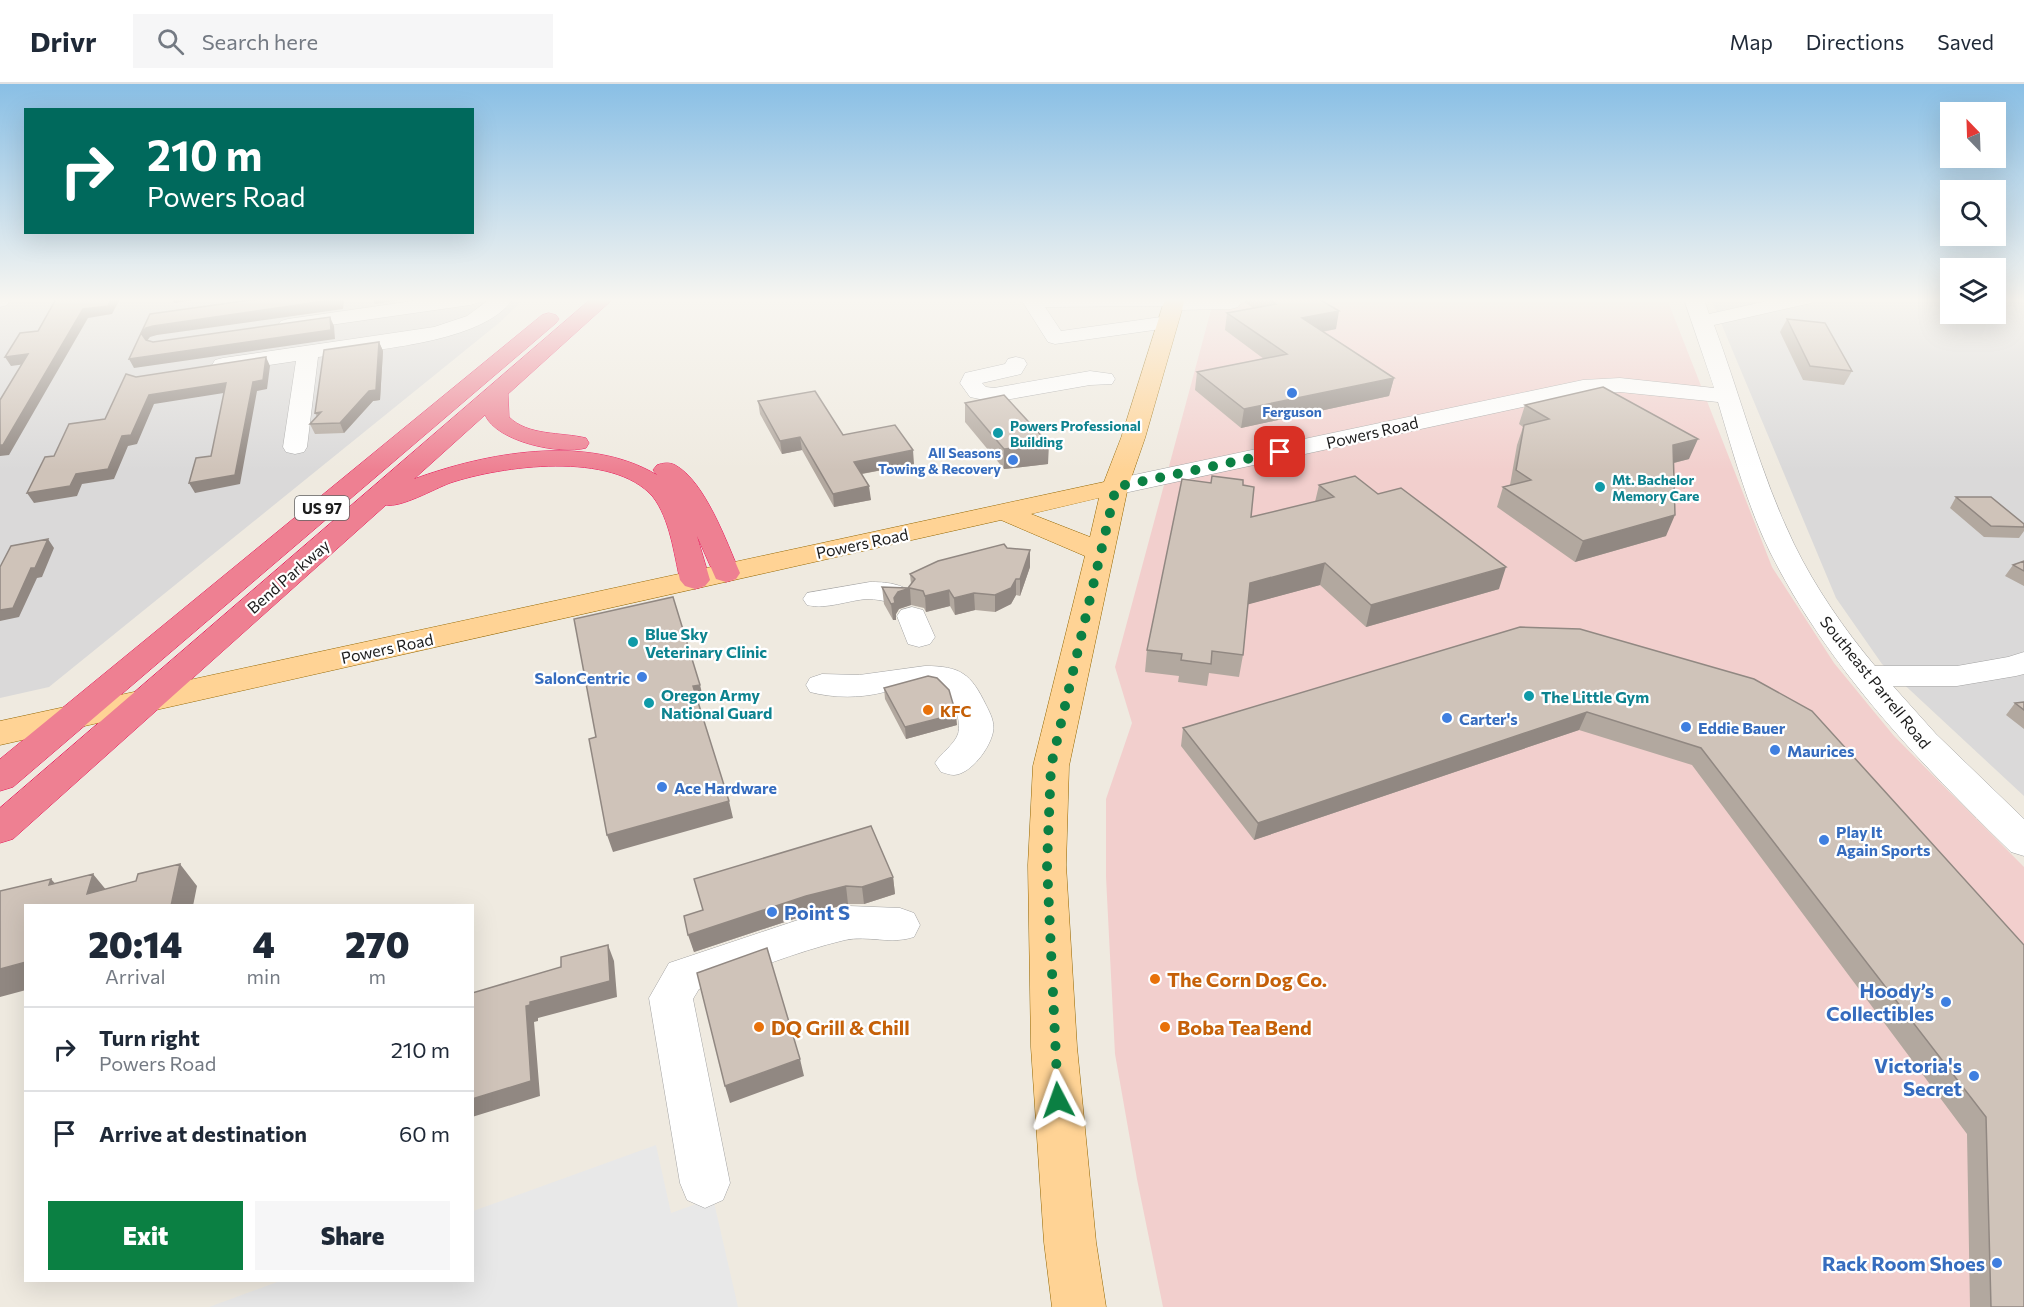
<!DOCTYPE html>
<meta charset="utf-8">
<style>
:root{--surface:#fff;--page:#f6f6f7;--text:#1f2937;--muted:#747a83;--line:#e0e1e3;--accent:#0b8043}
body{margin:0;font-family:Commissioner,sans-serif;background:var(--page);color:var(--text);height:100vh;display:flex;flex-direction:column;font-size:22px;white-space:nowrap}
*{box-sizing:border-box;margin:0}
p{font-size:20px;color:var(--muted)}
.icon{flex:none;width:33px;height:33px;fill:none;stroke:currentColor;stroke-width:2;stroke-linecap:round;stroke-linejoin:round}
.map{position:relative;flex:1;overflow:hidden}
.sheet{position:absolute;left:24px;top:820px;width:450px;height:378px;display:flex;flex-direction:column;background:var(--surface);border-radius:0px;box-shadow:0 6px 24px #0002}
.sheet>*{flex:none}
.top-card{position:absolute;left:24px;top:24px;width:450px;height:126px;border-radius:0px;box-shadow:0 6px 24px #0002;background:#00695c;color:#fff;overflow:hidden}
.needle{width:39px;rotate:337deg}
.tools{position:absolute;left:1940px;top:18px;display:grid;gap:12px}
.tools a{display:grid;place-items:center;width:66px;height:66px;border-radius:0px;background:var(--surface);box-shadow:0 6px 24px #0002;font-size:30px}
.pin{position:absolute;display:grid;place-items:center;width:51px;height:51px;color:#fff;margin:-26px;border-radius:12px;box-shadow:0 3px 9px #0006}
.me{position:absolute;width:66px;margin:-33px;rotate:356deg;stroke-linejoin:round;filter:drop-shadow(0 0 4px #0008)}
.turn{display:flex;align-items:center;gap:21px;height:126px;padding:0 24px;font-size:27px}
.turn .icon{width:78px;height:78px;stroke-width:2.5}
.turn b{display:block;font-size:42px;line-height:51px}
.eta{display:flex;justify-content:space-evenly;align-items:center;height:102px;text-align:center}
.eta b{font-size:36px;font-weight:800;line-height:42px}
.cta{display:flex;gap:12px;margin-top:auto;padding:12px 24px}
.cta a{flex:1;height:69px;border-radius:0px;background:var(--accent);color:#fff;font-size:24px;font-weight:800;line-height:69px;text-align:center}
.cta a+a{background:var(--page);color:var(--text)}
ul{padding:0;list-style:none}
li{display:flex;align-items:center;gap:18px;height:84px;padding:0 24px;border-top:2px solid var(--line)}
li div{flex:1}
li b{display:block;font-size:22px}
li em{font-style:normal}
header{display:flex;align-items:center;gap:36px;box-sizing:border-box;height:84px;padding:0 30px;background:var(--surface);border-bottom:2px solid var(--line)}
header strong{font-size:28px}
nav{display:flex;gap:33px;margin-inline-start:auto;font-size:21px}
.search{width:420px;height:54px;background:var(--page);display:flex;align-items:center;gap:15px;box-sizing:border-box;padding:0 21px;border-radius:0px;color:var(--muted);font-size:22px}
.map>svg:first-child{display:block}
.residential{fill:#dad9d9}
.commercial{fill:#f2cfcd}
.parking{fill:#e8e8e8}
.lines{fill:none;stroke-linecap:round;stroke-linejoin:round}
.minor-casing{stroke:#a3a3a3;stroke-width:1}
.major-casing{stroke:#946600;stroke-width:1}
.highway-casing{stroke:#e61357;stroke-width:1}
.minor{fill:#fff;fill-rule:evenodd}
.major{fill:#ffd395;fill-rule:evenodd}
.highway{fill:#ee8092;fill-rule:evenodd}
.wall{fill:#b2a89f}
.shaded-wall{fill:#918882}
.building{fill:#cfc3b9;stroke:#918882;stroke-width:1.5}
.route{stroke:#0b8043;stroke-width:10;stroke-dasharray:0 18}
.shop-dot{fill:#3f7fe0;stroke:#fff;stroke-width:2}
.culture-dot{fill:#0f9aa8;stroke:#fff;stroke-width:2}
.food-dot{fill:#e8710a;stroke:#fff;stroke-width:2}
.labels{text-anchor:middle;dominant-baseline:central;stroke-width:4.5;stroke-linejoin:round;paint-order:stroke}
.far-shop-label{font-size:14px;font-weight:bold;fill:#366cbe;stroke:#fff}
.far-culture-label{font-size:14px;font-weight:bold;fill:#0d838f;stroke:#fff;text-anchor:start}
.shield{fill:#fff;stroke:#606060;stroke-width:1.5}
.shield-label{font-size:15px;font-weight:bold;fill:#1c1c1c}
.street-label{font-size:16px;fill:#1c1c1c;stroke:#fff}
.culture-label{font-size:16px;font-weight:bold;fill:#0d838f;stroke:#fff;text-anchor:start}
.shop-label{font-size:16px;font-weight:bold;fill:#366cbe;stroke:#fff;text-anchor:start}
.food-label{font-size:16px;font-weight:bold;fill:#c56008;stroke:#fff;text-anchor:start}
.near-shop-label{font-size:20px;font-weight:bold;fill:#366cbe;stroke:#fff;text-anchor:end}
.near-food-label{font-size:20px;font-weight:bold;fill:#c56008;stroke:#fff;text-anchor:start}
</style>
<header>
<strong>Drivr</strong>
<div class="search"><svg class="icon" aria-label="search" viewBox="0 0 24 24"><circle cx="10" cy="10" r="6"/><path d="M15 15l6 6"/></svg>Search here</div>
<nav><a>Map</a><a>Directions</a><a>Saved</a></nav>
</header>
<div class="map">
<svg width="2024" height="1223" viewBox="0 0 2024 1223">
<rect width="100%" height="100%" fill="#efeae0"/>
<path class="residential" d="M0 215H524L499 239 49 603 0 614Z
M1711 215H1950V230H1995V215H2024V712L1882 580 1836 514Z"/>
<path class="commercial" d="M1214 215H1667L1772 483 1834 579 1894 652 2024 783V1223H1163L1137 1095 1115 970 1106 793V715L1132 639 1115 583Z"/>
<path class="parking" d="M656 1061 671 1129 713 1114 738 1223H209L280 1197H472L473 1127Z"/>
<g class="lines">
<defs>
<path id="minor" d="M0 215H11L7 221 0 223Z
M427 215H480L477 219 470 221 288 247 281 245 278 241 281 237 288 235Z
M490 215H513C482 260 369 266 318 273L307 363 304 368 295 370 286 368 283 363 296 277 223 288 215 286 212 281 215 276 223 274 434 243 467 232Z
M1023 215H1239L1241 219 1238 223 1231 225 1174 226 1166 222 1045 223 1061 247 1168 232 1175 234 1178 238 1175 242 1168 244 1055 260 1048 258 1022 217Z
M1684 215H1704L1709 230 1776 215H1814L1811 219 1714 241C1741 313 1760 390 1794 460 1815 503 1844 545 1875 582H1957L2008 573 2024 568V590L2016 592 1957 602H1893L1936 650 2024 735V772L2011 768C1919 678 1828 584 1770 468 1747 421 1733 368 1718 318L1620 308 1583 310 1115 411 1106 408 1102 403 1106 398 1115 395 1583 296 1620 294 1714 304Z
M1016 273 1024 275 1027 280 1021 290 982 299 986 303 994 304 1090 287 1112 290 1115 295 1112 300 1090 301 994 318 970 313 960 299 965 289 1005 280 1008 275Z
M870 498C884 498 905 499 914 512L909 518C895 522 883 515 868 515 848 516 827 526 807 521L803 515 807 509Z
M912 523 923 526 935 553 930 560 919 563 908 560 897 532 901 526Z
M925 582C961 582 971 590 986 621 990 629 995 638 993 648 990 664 971 690 954 691 950 691 945 689 941 688L935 679C941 669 954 661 958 650 962 638 953 606 938 603 918 597 890 608 870 611 851 614 829 613 810 608L806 601 810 594 822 590 859 591Z
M849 822 900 824 914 829 920 841 914 853C891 861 868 851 845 856 795 868 747 888 699 905L693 915 730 1099 723 1116 705 1124 687 1116 680 1099 649 914 669 879 810 832Z"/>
<path id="major" d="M1165 215H1185L1145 354 1128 403 1069 682 1066 781 1077 963 1096 1158 1106 1223H1052L1044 1158 1031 963 1028 781 1033 682 1085 472 1001 436 0 661V637L1104 398 1121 354ZM1099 414 1090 453 1031 430Z"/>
<path id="highway" d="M591 215H613L508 310 509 333C528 352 561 348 586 354L589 359 586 364C560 371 497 358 485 331L414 395C485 369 587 349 657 391L653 386 657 381C663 379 669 378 675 381 705 397 727 459 740 489L736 495 726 498 716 495 697 452 710 496 705 502 695 505 685 502 680 496C674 470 670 435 653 413 613 366 501 382 450 399 434 405 401 424 386 421L13 755 0 759V724Z
M549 229 556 231 559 235 556 239 13 703 0 707V675L542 231Z"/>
</defs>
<use href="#minor" class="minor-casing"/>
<use href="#major" class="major-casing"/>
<use href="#highway" class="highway-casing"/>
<use href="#minor" class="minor"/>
<use href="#major" class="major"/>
<use href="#highway" class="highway"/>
</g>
<path class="wall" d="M1245 215H1319L1336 245 1323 248 1394 294 1389 312 1241 344 1195 306 1197 288 1264 275 1225 246 1227 229 1253 224 1244 218Z
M1787 235 1852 287 1844 301 1803 296 1780 248Z
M379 258 383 267 380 316 373 317 344 349 315 350 310 340 317 333 315 329Z
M758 317 843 351 914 380 862 390 871 416 834 423 802 366 782 370 760 330Z
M965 319 1048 380 1004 385 965 338Z
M1525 321 1689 375 1674 379 1666 452 1575 478 1497 423 1503 403 1510 401 1517 361 1523 343 1519 340Z
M1211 399 1243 401 1251 433 1315 418 1319 401 1499 505 1366 543 1320 501 1248 520 1243 571 1239 593 1209 589 1207 602 1178 598 1179 592 1145 588 1147 566Z
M1956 413 2024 440V447L2019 454 1984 453 1950 424Z
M1007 464 1030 466V483L1020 512 1016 511 1011 520 995 528 975 526 955 531 950 522 926 528 924 524 911 521 899 525 896 530V536H893L884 520 882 503 908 504 911 500 910 490Z
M2024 477V502L2005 492 2013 481Z
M1520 543 2024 861V1223H1970L1967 1050 1692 681 1579 646 1254 756 1181 662 1183 644Z
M884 604 957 641 906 655 885 615Z
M2024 618V645L2006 631 2015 619Z
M893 793 895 810 864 820H848L809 830 694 868 684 832Z"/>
<path class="shaded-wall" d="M111 215H120L112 230 88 234 9 371 0 372V361L83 225Z
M172 215H203L174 219Z
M339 215H344L343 225 157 251 150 253 146 258 141 249 146 244 153 242Z
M373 215H408L375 220Z
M1339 227 1336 245 1299 252 1302 234Z
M330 233 334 242 335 255 134 284 129 275Z
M379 258 383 267 380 316 373 317 344 349 340 339Z
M28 270 33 279 11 282 5 273Z
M266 273 270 282 267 305 257 307 240 400 195 409 189 399 235 391 253 298Z
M1394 294 1389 312 1241 344 1244 325Z
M226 299 230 308 154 320 137 360 128 362 114 395 82 400 77 412 34 419 27 409 76 390 122 352 149 311Z
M800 353 802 366 782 370 780 357Z
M1698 355 1689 375 1665 381 1673 361Z
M1049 360 1048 380 1004 385V365Z
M913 366 914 380 855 391 854 378Z
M869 402 871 416 834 423 833 410Z
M1675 431 1666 452 1575 478 1583 457Z
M48 455 54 464 42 493 37 494 19 533 0 537V526L31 484Z
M1030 466V483L1020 512V495Z
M1325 479 1320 501 1246 521 1250 499Z
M1506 483 1499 505 1366 543 1371 521Z
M1016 495V511L1011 520 995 528V511Z
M910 504 911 521 899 525 896 530V536H893L891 520 894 514 898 508Z
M949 506 950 522 926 528 925 512Z
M974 509 975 526 955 531 954 514Z
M700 601 704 617 697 619 693 602Z
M1587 628 1579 646 1254 756 1258 739Z
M956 630 957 641 906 655 905 643Z
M729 717 733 734 613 768 607 751Z
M180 780 197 802 193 822H171Z
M93 790 112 813 87 810Z
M893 793 895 810 864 820 862 803Z
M51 795 71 817 49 801Z
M846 802 848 820 809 830 694 868 688 851 806 812Z
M608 861 614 877 617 913 538 934V937L534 938 540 1012 472 1033V1015L526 922 530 918Z
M26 878V906L0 913V885Z
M800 975 804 992 730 1019 725 1002Z"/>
<path class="building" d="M56 215H111L108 222 83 225 3 361H0V316L28 270 5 273 20 249 38 247Z
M257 215H339L153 242 146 244 141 249 146 256 153 258 330 233 331 246 129 275 150 230Z
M1269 215H1319L1339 227 1302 234 1394 294 1244 325 1197 288 1287 270 1227 229 1276 220Z
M1787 235 1825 239 1852 287 1810 282Z
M379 258 376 306 369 307 340 339 310 340 321 328 315 329 324 266Z
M266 273 263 296 253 298 235 391 189 399 196 374 211 372 226 299 149 311 131 351 122 352 108 385 76 390 70 402 27 409 45 373 54 372 69 340 105 335 126 290 136 293Z
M1603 303 1698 355 1673 361 1675 431 1583 457 1503 403 1531 396 1516 386 1524 341 1549 335 1525 321Z
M815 307 843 351 895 341 913 366 854 378 869 402 833 410 800 353 780 357 758 317Z
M1004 311 1049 360 1004 365 965 319Z
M1212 392 1243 396V401L1254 403 1251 433 1334 413 1319 401 1355 392 1378 410 1401 404 1506 483 1371 521 1325 479 1250 499 1243 571 1212 567 1211 580 1181 576 1182 570 1147 566 1182 395 1211 399Z
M1956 413H1991L2024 440V443L1991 442Z
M48 455 35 484H31L13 524 0 526V483L11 462Z
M1004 460 1007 464 1030 466 1020 495H1016L1011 504 995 511 974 509 954 514 949 506 925 512 923 507 910 504 898 508 894 514 895 519 891 520 882 503 908 504 915 495 910 490 938 477Z
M2024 477V487L2013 481Z
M673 513 700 601 693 602 729 717 607 751 589 655 596 653 574 535Z
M1520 543 1580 545 1754 595 1812 627 2024 861V1223H1991L1986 1033 1701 664 1587 628 1258 739 1183 644Z
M928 592 937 594 949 606 956 630 905 643 884 604Z
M2024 618V626L2015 619Z
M871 742 893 793 862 803 846 802 806 812 688 851 684 832 703 826 694 795Z
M180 780 171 822H26V878L0 885V807L51 795 49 801 93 790 87 810 136 797 138 790Z
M608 861 610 897 530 918V921L526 922 531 997 472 1015V909L561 883V873Z
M767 864 800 975 725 1002 697 889Z"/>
<linearGradient id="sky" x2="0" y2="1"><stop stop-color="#89bfe5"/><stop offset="0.56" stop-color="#f8f6f1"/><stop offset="1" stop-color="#f8f6f1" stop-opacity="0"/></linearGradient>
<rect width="2024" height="386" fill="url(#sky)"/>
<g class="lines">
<path class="route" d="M1058 1016 1047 781 1051 682 1116 403 1280 368"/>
</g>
<g class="shop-dot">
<circle cx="1292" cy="309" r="6"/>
<circle cx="1013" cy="376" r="6"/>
<circle cx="642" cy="593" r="6"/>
<circle cx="1447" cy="634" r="6"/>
<circle cx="1686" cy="643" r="6"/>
<circle cx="1775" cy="666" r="6"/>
<circle cx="662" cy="703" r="6"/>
<circle cx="1824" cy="756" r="6"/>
<circle cx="772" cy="828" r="6"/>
<circle cx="1946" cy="918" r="6"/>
<circle cx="1974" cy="992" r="6"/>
<circle cx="1997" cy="1179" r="6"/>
</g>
<g class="culture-dot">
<circle cx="998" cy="349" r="6"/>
<circle cx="1600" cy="403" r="6"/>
<circle cx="633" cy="558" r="6"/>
<circle cx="1529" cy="612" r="6"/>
<circle cx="649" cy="619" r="6"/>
</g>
<g class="food-dot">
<circle cx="928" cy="626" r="6"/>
<circle cx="1155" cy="895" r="6"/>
<circle cx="759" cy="943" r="6"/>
<circle cx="1165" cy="943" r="6"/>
</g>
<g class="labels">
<g class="far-shop-label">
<text x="1292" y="327">Ferguson</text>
<text x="1001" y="368" text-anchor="end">All Seasons<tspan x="1001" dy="16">Towing &amp; Recovery</tspan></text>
</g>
<g class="far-culture-label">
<text x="1010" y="341">Powers Professional<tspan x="1010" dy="16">Building</tspan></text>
<text x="1612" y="395">Mt. Bachelor<tspan x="1612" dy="16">Memory Care</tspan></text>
</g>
<rect class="shield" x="295" y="412" width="54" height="24" rx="4.5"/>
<g class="shield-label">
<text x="322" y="424">US 97</text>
</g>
<g class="street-label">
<text transform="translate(1372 348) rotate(-13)">Powers Road</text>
<text transform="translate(862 459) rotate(-12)">Powers Road</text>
<text transform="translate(288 492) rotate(-41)">Bend Parkway</text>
<text transform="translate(387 564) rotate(-12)">Powers Road</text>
<text transform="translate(1876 598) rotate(51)">Southeast Parrell Road</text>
</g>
<g class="culture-label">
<text x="645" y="549">Blue Sky<tspan x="645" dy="18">Veterinary Clinic</tspan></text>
<text x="661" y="610">Oregon Army<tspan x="661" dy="18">National Guard</tspan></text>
<text x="1541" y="612">The Little Gym</text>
</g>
<g class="shop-label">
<text x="630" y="593" text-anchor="end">SalonCentric</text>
<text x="1459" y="634">Carter's</text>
<text x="1698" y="643">Eddie Bauer</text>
<text x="1787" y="666">Maurices</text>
<text x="674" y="703">Ace Hardware</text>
<text x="1836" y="747">Play It<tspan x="1836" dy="18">Again Sports</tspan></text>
</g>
<g class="food-label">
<text x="940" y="626">KFC</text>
</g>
<g class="near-shop-label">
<text x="784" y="828" text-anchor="start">Point S</text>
<text x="1934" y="906">Hoody’s<tspan x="1934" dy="23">Collectibles</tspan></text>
<text x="1962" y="981">Victoria's<tspan x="1962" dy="23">Secret</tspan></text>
<text x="1985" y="1179">Rack Room Shoes</text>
</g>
<g class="near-food-label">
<text x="1167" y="895">The Corn Dog Co.</text>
<text x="771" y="943">DQ Grill &amp; Chill</text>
<text x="1177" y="943">Boba Tea Bend</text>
</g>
</g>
</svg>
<div class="tools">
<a><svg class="needle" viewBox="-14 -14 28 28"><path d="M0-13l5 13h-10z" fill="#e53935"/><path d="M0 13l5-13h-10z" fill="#747a83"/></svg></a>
<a><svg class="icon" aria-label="search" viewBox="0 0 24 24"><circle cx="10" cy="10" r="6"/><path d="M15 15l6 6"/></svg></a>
<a><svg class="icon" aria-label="layers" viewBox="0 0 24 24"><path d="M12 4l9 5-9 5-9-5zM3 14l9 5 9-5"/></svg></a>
</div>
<div class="pin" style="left:1280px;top:368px;background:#d93025"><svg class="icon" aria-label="arrive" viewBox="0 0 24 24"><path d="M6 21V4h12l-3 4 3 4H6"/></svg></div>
<svg class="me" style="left:1058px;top:1016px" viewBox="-20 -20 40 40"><path d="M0-17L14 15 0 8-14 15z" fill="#0b8043" stroke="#fff" stroke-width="4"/></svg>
<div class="top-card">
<div class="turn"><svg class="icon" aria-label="right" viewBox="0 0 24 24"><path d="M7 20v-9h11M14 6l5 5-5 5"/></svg><div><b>210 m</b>Powers Road</div></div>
</div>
<section class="sheet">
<div class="eta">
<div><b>20:14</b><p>Arrival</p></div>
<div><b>4</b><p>min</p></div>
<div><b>270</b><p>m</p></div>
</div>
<ul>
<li><svg class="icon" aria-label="right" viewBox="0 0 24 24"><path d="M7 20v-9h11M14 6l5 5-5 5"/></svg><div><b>Turn right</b><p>Powers Road</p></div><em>210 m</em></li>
<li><svg class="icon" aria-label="arrive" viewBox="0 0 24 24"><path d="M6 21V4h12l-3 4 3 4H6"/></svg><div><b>Arrive at destination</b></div><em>60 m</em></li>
</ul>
<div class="cta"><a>Exit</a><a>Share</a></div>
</section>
</div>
